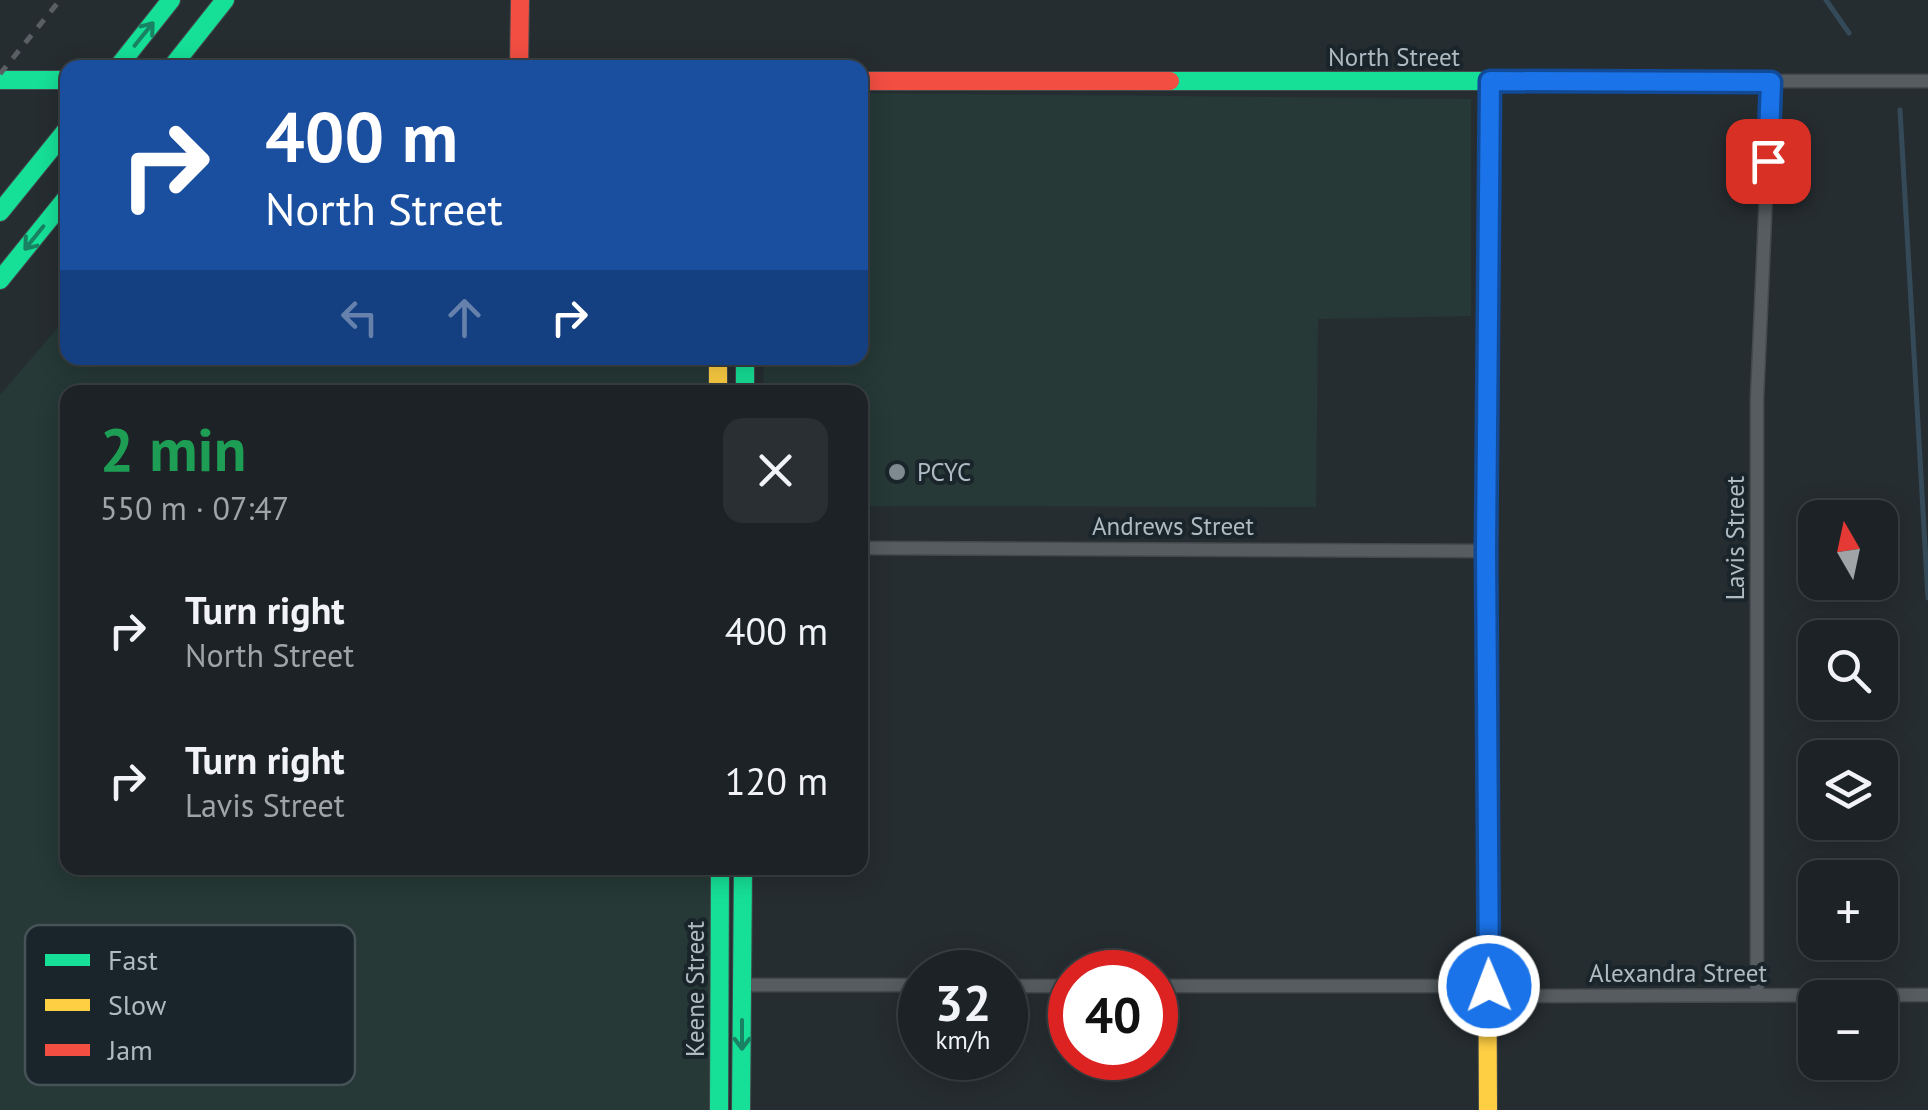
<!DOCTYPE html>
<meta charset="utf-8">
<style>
:root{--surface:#1c2225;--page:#292f32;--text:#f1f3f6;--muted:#a0a4a7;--line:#3a3f42}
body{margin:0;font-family:"PT Sans",sans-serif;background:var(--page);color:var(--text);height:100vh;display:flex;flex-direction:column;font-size:38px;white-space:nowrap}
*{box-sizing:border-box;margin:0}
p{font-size:32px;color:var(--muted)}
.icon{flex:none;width:55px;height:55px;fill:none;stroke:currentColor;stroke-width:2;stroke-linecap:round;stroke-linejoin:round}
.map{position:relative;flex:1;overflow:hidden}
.drawer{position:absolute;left:60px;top:385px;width:808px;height:490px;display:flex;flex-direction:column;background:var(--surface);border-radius:20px;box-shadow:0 5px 25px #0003,0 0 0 2px var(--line)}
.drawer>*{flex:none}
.banner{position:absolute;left:60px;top:60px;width:808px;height:305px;border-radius:20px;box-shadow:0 5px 25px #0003,0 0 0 2px var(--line);background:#1a4fa0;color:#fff;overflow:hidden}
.needle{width:65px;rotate:351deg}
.tools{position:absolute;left:1798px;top:500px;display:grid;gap:20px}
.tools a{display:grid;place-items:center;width:100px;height:100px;border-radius:20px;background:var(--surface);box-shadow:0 5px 25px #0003,0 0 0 2px var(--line);font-size:50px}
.speed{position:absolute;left:898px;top:950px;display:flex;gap:20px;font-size:50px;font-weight:700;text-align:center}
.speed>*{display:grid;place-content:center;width:130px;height:130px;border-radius:50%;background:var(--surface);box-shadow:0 5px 25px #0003,0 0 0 2px var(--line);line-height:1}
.speed small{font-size:25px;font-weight:400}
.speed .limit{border:15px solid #d22;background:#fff;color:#111}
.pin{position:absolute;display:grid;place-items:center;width:85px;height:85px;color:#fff;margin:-42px;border-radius:20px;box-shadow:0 5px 15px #0006}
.me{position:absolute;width:110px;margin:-55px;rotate:359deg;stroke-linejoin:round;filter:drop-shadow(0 0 8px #0008)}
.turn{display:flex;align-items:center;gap:35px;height:210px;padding:0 40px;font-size:45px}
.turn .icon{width:130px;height:130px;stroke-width:2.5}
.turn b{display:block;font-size:70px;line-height:85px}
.lanes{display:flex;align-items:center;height:95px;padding:0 40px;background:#0003;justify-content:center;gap:50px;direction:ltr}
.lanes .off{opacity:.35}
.round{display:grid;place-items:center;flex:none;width:105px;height:105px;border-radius:20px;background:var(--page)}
.headline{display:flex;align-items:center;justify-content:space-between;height:170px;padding:0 40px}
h1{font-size:60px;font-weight:700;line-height:75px;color:#1e9e55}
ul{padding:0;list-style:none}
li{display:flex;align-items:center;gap:30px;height:150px;padding:0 40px}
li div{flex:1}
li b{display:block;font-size:38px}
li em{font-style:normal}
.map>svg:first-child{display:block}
.green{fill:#263936}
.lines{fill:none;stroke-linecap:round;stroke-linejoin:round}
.stream{stroke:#354a58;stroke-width:5}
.street-casing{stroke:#44494c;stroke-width:15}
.fast-casing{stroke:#44494c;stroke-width:20}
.slow-casing{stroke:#44494c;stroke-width:20}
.jam-casing{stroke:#44494c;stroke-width:20}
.street{stroke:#565c60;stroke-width:12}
.fast{stroke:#16e098;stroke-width:18}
.slow{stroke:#ffcf43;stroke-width:18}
.jam{stroke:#f24e42;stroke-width:18}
.rail{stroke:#595f63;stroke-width:5;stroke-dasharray:10 10;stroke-linecap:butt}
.oneway{stroke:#188262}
.route-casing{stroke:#114b97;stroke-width:25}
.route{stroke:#1a73e8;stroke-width:18}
.poi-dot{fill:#7f8990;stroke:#1a252b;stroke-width:4}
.labels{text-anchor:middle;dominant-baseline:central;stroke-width:8;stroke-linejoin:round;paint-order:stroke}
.street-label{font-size:25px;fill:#afbbc3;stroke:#1a252b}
.poi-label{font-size:25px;fill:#afbbc3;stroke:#1a252b;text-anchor:start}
.key{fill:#1a252b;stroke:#475259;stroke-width:2.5}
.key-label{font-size:28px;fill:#afbbc3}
</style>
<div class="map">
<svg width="1928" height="1110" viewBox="0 0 1928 1110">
<rect width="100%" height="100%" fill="#262d31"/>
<path class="green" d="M860 93 1471 99V316L1318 319 1316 507 860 506V392H763L764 358H860Z
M67 317 68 358H711V392H68V868H710V1110H0V395Z"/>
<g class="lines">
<path class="stream" d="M1826 0 1849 33
M1900 110 1928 598"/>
<defs>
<path id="street" d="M1490 81H1928
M860 548 1486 551
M742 985H920
M1005 986H1070
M1155 986H1489
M1757 995V398L1771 81
M1489 996 1928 995"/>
<path id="fast" d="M117 68 171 0
M171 68 225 0
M0 80H68
M1170 81H1490L1487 878
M0 212 68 128
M0 280 68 196
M745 358V392
M719 1110 720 868
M741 1110 743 868"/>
<path id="slow" d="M718 358V392
M1487 878 1488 1110"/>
<path id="jam" d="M519 68 520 0
M860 81H1170"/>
</defs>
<use href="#street" class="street-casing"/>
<use href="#fast" class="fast-casing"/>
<use href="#slow" class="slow-casing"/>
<use href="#jam" class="jam-casing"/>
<use href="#street" class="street"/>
<use href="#fast" class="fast"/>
<use href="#slow" class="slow"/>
<use href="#jam" class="jam"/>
<path class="rail" d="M0 74 60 0"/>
</g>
<defs><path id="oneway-shaft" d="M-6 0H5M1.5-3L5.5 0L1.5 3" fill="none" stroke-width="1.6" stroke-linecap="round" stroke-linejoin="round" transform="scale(2.5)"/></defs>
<g class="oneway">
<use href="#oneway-shaft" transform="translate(144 34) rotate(-51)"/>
<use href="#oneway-shaft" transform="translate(34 238) rotate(129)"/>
<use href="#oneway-shaft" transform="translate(742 1035) rotate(90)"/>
</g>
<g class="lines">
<defs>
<path id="route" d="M1489 986 1486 550 1490 81 1771 82 1768 161"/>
</defs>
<use href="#route" class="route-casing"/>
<use href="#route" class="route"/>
</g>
<circle class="poi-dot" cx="897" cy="472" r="10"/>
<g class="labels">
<g class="street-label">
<text x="1394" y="57">North Street</text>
<text x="1173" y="526">Andrews Street</text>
<text transform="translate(1735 538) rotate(-90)">Lavis Street</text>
<text x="1678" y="973">Alexandra Street</text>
<text transform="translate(695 989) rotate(-90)">Keene Street</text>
</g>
<g class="poi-label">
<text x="917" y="472">PCYC</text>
</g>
</g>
<rect x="25" y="925" width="330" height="160" rx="15" class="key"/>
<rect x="45" y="954" width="45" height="12" fill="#16e098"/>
<rect x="45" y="999" width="45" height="12" fill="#ffcf43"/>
<rect x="45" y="1044" width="45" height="12" fill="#f24e42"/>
<g class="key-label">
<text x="108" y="970">Fast</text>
<text x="108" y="1015">Slow</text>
<text x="108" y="1060">Jam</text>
</g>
</svg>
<div class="tools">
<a><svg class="needle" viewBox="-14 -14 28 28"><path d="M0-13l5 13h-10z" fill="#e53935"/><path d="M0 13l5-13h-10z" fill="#a0a4a7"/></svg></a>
<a><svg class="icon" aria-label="search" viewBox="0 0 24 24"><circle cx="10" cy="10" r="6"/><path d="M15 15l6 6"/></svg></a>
<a><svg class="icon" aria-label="layers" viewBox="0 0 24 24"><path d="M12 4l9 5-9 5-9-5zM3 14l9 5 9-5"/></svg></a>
<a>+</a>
<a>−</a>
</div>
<div class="speed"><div>32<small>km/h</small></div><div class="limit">40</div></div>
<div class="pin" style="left:1768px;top:161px;background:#d93025"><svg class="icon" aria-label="arrive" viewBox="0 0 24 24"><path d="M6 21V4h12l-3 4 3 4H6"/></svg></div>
<svg class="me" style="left:1489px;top:986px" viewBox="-20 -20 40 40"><circle r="17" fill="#1a73e8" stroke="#fff" stroke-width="3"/><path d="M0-11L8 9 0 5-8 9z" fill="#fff"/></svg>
<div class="banner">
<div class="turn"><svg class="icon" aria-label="right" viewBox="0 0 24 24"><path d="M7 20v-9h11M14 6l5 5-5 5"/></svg><div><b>400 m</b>North Street</div></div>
<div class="lanes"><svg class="icon off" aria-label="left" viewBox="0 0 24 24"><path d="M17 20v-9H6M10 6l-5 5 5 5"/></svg><svg class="icon off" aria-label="ahead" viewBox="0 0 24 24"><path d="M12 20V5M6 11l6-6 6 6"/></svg><svg class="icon" aria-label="right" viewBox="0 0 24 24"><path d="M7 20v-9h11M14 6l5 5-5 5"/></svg></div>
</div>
<section class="drawer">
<div class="headline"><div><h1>2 min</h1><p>550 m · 07:47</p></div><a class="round"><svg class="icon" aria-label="close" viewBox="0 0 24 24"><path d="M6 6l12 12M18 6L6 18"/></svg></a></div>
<ul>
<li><svg class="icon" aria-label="right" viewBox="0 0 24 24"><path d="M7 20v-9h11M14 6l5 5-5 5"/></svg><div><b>Turn right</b><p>North Street</p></div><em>400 m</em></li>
<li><svg class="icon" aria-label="right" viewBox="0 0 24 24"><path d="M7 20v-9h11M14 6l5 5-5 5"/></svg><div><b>Turn right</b><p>Lavis Street</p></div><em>120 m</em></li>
</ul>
</section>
</div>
